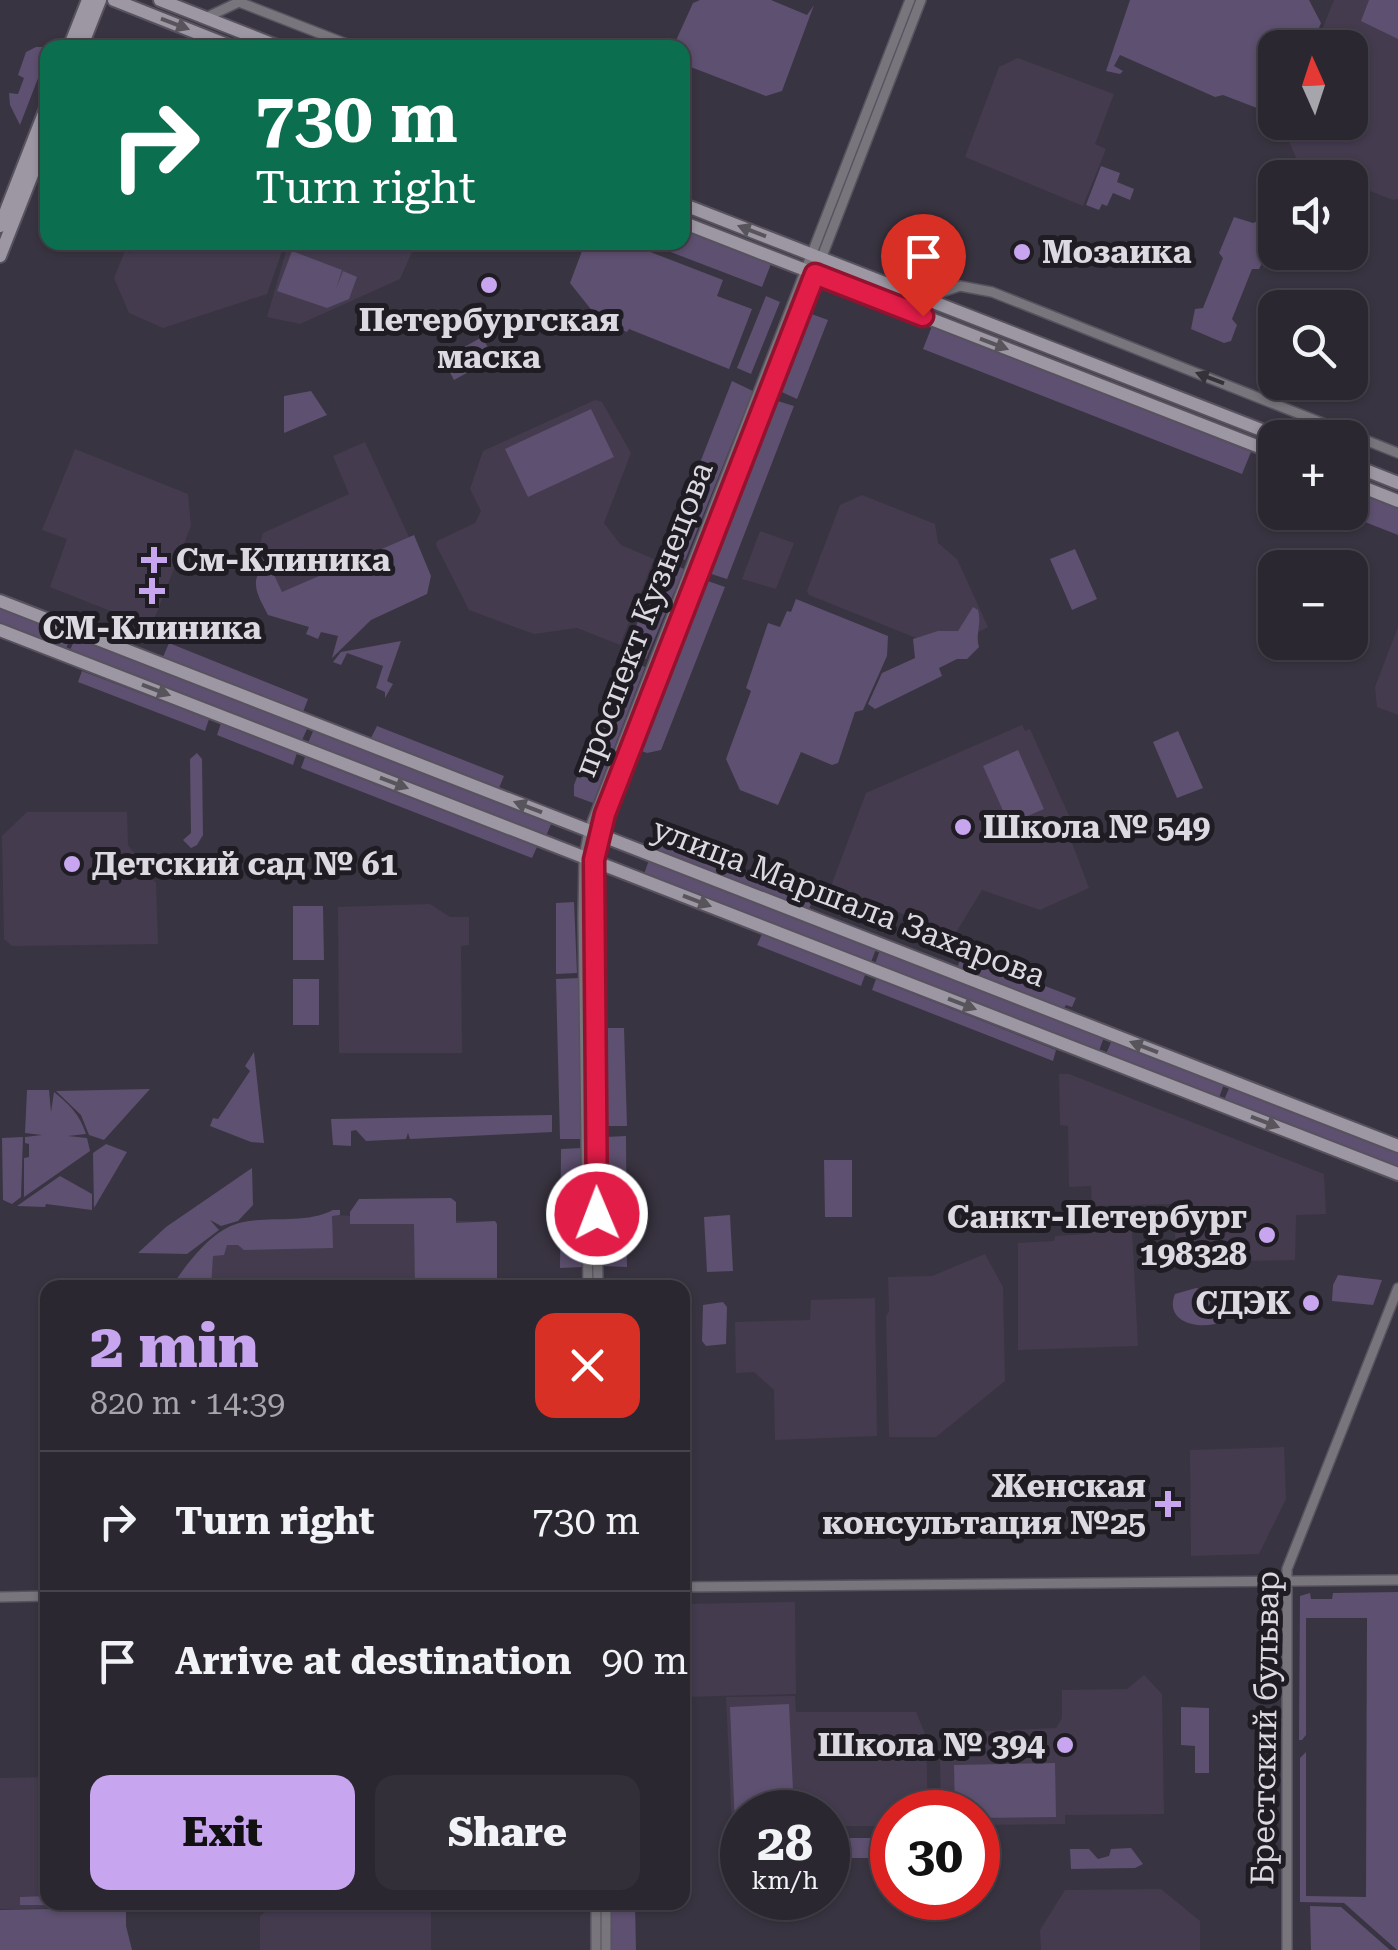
<!DOCTYPE html>
<meta charset="utf-8">
<style>
:root{--surface:#2b2731;--page:#332f39;--text:#f1f3f6;--muted:#a6a5ab;--line:#47444d;--accent:#c7a6ef}
body{margin:0;font-family:"Roboto Serif",serif;background:var(--page);color:var(--text);height:100vh;display:flex;flex-direction:column;font-size:38px;white-space:nowrap}
*{box-sizing:border-box;margin:0}
p{font-size:32px;color:var(--muted)}
.icon{flex:none;width:55px;height:55px;fill:none;stroke:currentColor;stroke-width:2;stroke-linecap:round;stroke-linejoin:round}
.map{position:relative;flex:1;overflow:hidden}
.panel{position:absolute;left:40px;top:1280px;width:650px;height:630px;display:flex;flex-direction:column;background:var(--surface);border-radius:20px;box-shadow:0 2px 8px #0004,0 0 0 2px var(--line)}
.panel>*{flex:none}
.banner{position:absolute;left:40px;top:40px;width:650px;height:210px;border-radius:20px;box-shadow:0 2px 8px #0004,0 0 0 2px var(--line);background:#0b6e4f;color:#fff;overflow:hidden}
.needle{width:65px;rotate:357deg}
.tools{position:absolute;left:1258px;top:30px;display:grid;gap:20px}
.tools a{display:grid;place-items:center;width:110px;height:110px;border-radius:20px;background:var(--surface);box-shadow:0 2px 8px #0004,0 0 0 2px var(--line);font-size:50px}
.speed{position:absolute;left:720px;top:1790px;display:flex;gap:20px;font-size:50px;font-weight:700;text-align:center}
.speed>*{display:grid;place-content:center;width:130px;height:130px;border-radius:50%;background:var(--surface);box-shadow:0 2px 8px #0004,0 0 0 2px var(--line);line-height:1}
.speed small{font-size:25px;font-weight:400}
.speed .limit{border:15px solid #d22;background:#fff;color:#111}
.pin{position:absolute;display:grid;place-items:center;width:85px;height:85px;color:#fff;margin:-102px -42px;border-radius:50% 50% 50% 0;rotate:-45deg;box-shadow:0 0 10px #0007}
.pin .icon{rotate:45deg}
.me{position:absolute;width:110px;margin:-55px;rotate:359deg;stroke-linejoin:round;filter:drop-shadow(0 0 8px #0008)}
.turn{display:flex;align-items:center;gap:35px;height:210px;padding:0 50px;font-size:45px}
.turn .icon{width:130px;height:130px;stroke-width:2.5}
.turn b{display:block;font-size:70px;line-height:85px}
.round{display:grid;place-items:center;flex:none;width:105px;height:105px;border-radius:20px;background:var(--page)}
.headline{display:flex;align-items:center;justify-content:space-between;height:170px;padding:0 50px}
h1{font-size:60px;font-weight:800;line-height:75px;color:var(--accent)}
.action{display:flex;gap:20px;margin-top:auto;padding:20px 50px}
.action a{flex:1;height:115px;border-radius:20px;background:var(--accent);color:#111;font-size:40px;font-weight:800;line-height:115px;text-align:center}
.action a+a{background:var(--page);color:var(--text)}
ul{padding:0;list-style:none}
li{display:flex;align-items:center;gap:30px;height:140px;padding:0 50px;border-top:2px solid var(--line)}
li div{flex:1}
li b{display:block;font-size:38px}
li em{font-style:normal}
.map>svg:first-child{display:block}
.built{fill:#443b4f}
.green{fill:#5e5070}
.lines{fill:none;stroke-linecap:round;stroke-linejoin:round}
.street-casing{stroke:#57525e;stroke-width:12}
.secondary-casing{stroke:#57525e;stroke-width:16}
.street{stroke:#78757c;stroke-width:9}
.secondary{stroke:#9c97a2;stroke-width:12}
.oneway{fill:#57545c}
.oneway2{fill:#353339}
.route-casing{stroke:#92132f;stroke-width:25}
.route{stroke:#e11d48;stroke-width:18}
.poi-dot{fill:#c7a6ef;stroke:#1f1d23;stroke-width:4}
.labels{text-anchor:middle;dominant-baseline:central;stroke-width:10;stroke-linejoin:round;paint-order:stroke}
.poi-label{font-size:32px;font-weight:bold;fill:#ddd9e2;stroke:#1f1d23;text-anchor:start}
.street-label{font-size:32px;fill:#ddd9e2;stroke:#1f1d23}
</style>
<div class="map">
<svg width="1398" height="1950" viewBox="0 0 1398 1950">
<rect width="100%" height="100%" fill="#393441"/>
<path class="built" d="M1334 0H1398V199L1393 200 1350 183V178L1337 177 1298 162 1283 128 1285 123 1350 122V48L1315 47Z
M1018 58 1114 94 1095 144 1106 149 1083 206 965 157 999 67Z
M135 243H280L282 251 267 294 163 328 129 313 114 278 125 251 131 253Z
M285 243H416L400 279 300 324 267 317 287 248Z
M595 400 602 402 631 453 604 523 621 545 654 559 620 645 577 628 534 634 469 610 436 545 437 541 475 523 481 511 470 489 483 451Z
M365 442 428 578 284 614 257 555 263 533 349 494 333 456Z
M75 449 188 494 191 526 151 627 50 587 67 539 42 530Z
M862 495 935 524 938 543 957 559 988 627 946 650 809 595 807 591 840 505Z
M760 531 794 543 776 589 742 579Z
M1398 627V715L1377 707 1375 687Z
M1022 725 1025 731 1030 729 1079 838 1072 843 1089 888 1040 910 982 890 955 934 831 886 866 793Z
M27 812H127L128 845 156 883 158 944 12 946 4 939 2 836Z
M430 904 450 917H469V945L461 946 462 1053H339L338 907Z
M1059 1074H1069L1324 1174 1326 1214 1296 1215 1295 1260 1176 1262 1174 1204 1092 1206 1091 1186 1069 1187 1068 1126 1060 1125Z
M332 1215 487 1222V1287L176 1288 209 1245H238Z
M1132 1229 1138 1346 1018 1350V1243L1054 1241 1055 1236 1089 1234 1090 1231Z
M985 1254 1003 1287 1005 1381 936 1437H889L886 1316 889 1311 888 1277 932 1276Z
M875 1298 877 1436 775 1440 774 1390 754 1372 736 1373 735 1322 810 1320 811 1300Z
M1284 1447 1286 1499 1259 1554 1191 1556 1190 1450Z
M795 1602 796 1694 683 1697V1604Z
M1144 1675 1162 1694 1164 1814 1065 1815V1824L978 1825V1812H941L940 1760 966 1754V1737L985 1736V1731L1056 1728 1062 1718V1690L1127 1689Z
M795 1696 796 1712H916L926 1736 928 1812H892V1826H828V1812H742V1827H732L726 1697Z
M47 1777 48 1902 116 1903V1908L0 1909V1778Z
M1161 1889 1200 1921V1950H1041L1040 1930 1065 1890Z
M276 1903H431V1950H260V1916Z"/>
<path class="green" d="M700 0H771L807 15 814 5 782 91 766 96 683 64 682 48 673 47 693 3Z
M1130 0H1309L1321 23 1311 47 1275 48V115L1223 95 1215 97 1120 55 1114 66 1123 71 1120 74 1106 71Z
M1369 0H1398V39L1361 21Z
M36 47H51L48 48 47 55 20 125 10 105 9 93 18 94 24 78 18 75 26 52Z
M1101 166 1120 173 1117 182 1134 189 1130 200 1113 193 1107 206 1102 204 1099 210 1086 205Z
M1275 214V251L1266 255 1259 269H1252L1232 319 1237 325 1231 341 1224 343 1191 329 1195 309 1203 308 1223 258 1219 253 1234 217 1253 223Z
M683 230 771 264 762 287 647 243 682 242Z
M585 243H627L723 280 717 296 752 309 729 369 629 329 627 332 601 322 570 283Z
M292 251 342 270 336 289 343 271 357 277 349 299 327 308 277 291Z
M766 296 780 302 751 374 737 368Z
M806 312 828 320 797 399 775 389Z
M932 326 1251 452 1242 474 923 349Z
M482 337 494 358 454 380 443 359Z
M732 381 753 391 685 560 665 552Z
M311 391 327 415 284 433V396Z
M771 399 794 406 727 579 705 572Z
M591 409 614 457 528 497 505 449Z
M1350 490 1398 509V535L1342 513 1350 512Z
M414 535 431 576 427 594 371 620 332 658 338 636 321 632 318 639 306 634 309 627 268 615C264 607 256 594 256 585 255 575 262 574 257 563L260 559 267 560 282 592Z
M1075 549 1097 599 1072 610 1050 559Z
M662 559 684 569 646 659 626 652Z
M702 579 725 587 661 750 647 753 636 749Z
M796 599 888 636 887 656 863 710 855 712 838 763 832 765 801 752 778 805 740 790 726 759 751 691 746 688 768 623 780 627 787 611 791 612Z
M0 607 71 635 66 649 0 623Z
M973 607 978 610C982 624 975 634 979 647L967 659H957L939 668 942 676 875 709 868 704 882 673 915 658 913 639 938 631H958Z
M76 637 308 727 302 740 70 650Z
M401 641 387 681 393 684 385 698V692L376 688 383 666 347 653 341 665 333 662 341 652Z
M169 643 308 699 303 712 163 657Z
M623 659 645 667 593 803 574 796V785Z
M82 671 209 719 205 731 78 682Z
M221 723 297 753 293 765 217 735Z
M377 726 504 776 499 788 371 738Z
M314 729 552 822 546 836 308 743Z
M1178 731 1203 788 1177 798 1153 742Z
M1018 750 1044 809 1009 824 983 766Z
M197 753 202 759 203 835 197 845 191 848 183 840 191 833 190 759Z
M305 757 537 847 532 858 301 768Z
M657 837 814 897 809 909 652 848Z
M649 860 876 949 871 962 644 874Z
M574 902 577 973 556 974V903Z
M293 906H323L324 960H293Z
M762 934 865 975 861 986 757 945Z
M880 950 1104 1037 1099 1051 875 964Z
M963 954 1076 998 1072 1007 1066 1005 1064 1008 960 968 958 965Z
M579 978 581 1139H560L556 979Z
M293 979H319V1025H293Z
M876 979 1056 1050 1053 1061 872 990Z
M602 1028H624L627 1126H603Z
M1112 1040 1224 1084 1219 1098 1106 1054Z
M254 1052 264 1143 251 1142 210 1126 213 1118 218 1119 250 1071 245 1066Z
M1230 1086 1398 1152V1168L1224 1100Z
M150 1089 104 1140 89 1135 81 1115 56 1091Z
M27 1090H49L51 1112 54 1092C70 1105 80 1115 86 1134L68 1136 87 1138 90 1151 24 1197V1158L29 1157V1144L25 1143V1137L42 1135 25 1133Z
M552 1115V1132L410 1139 408 1133 406 1139 366 1141 356 1130 351 1131V1146L333 1145 331 1119Z
M626 1136 627 1267 603 1266 604 1140 606 1137Z
M23 1137 21 1197 12 1204 3 1200 2 1138Z
M106 1144 127 1152 94 1208 93 1153Z
M582 1148 583 1267 560 1268 561 1149Z
M824 1160H852V1217H825Z
M252 1168 253 1205 238 1221 221 1226 210 1220 219 1230 187 1254 138 1253 166 1227Z
M60 1176 92 1194V1210L46 1204 45 1207 17 1206Z
M451 1198 456 1202V1223L495 1221 497 1224V1287H415L414 1224H350V1212L359 1199Z
M333 1210H340V1215L332 1216 333 1248 244 1250 238 1245H227L224 1255 213 1256 211 1287H171C187 1264 210 1231 239 1223 271 1215 303 1225 333 1210Z
M730 1215 733 1271 707 1272 704 1217Z
M1338 1275 1382 1280 1373 1305 1332 1301 1333 1285Z
M1196 1288C1215 1292 1230 1301 1223 1321 1203 1331 1163 1324 1175 1294Z
M723 1302 727 1307 726 1344 706 1346 702 1341 703 1305Z
M1398 1592V1950H1397L1344 1903 1300 1902V1758L1306 1752V1896L1366 1897 1367 1618H1306V1735L1302 1740H1299L1300 1596 1310 1593 1311 1599H1332L1333 1593Z
M789 1704 794 1812H742V1826H735L730 1707Z
M1181 1707 1209 1708V1773H1195V1746L1181 1745Z
M1055 1763 1056 1817 978 1818V1812H955L954 1765Z
M832 1838H892V1866H877L876 1858H832Z
M1131 1848 1143 1864 1135 1868 1071 1869 1070 1849H1089L1098 1859 1109 1856 1111 1849Z
M47 1896 48 1902 126 1903V1926L132 1950H0V1910L99 1908 98 1905H20V1897Z
M611 1903H635L636 1950H611Z
M1310 1906 1341 1907 1390 1950H1311Z"/>
<g class="lines">
<defs>
<path id="street" d="M205 18 239 2 357 48
M924 298 960 286 992 292 1398 453
M588 1288 583 916 584 857 589 830 910 0
M598 1288 594 885 599 834 921 0
M682 1587 1398 1580
M0 1597 48 1596
M596 1902V1950
M606 1902V1950
M1287 1950V1569L1398 1288"/>
<path id="secondary" d="M114 0 235 48
M160 0 282 48
M69 48 88 0
M81 48 100 0
M682 204 1282 438
M682 222 1275 453
M0 226 48 103
M0 256 48 134
M1350 464 1398 483
M1350 482 1398 501
M0 601 1398 1146
M0 630 1398 1174"/>
</defs>
<use href="#street" class="street-casing"/>
<use href="#secondary" class="secondary-casing"/>
<use href="#street" class="street"/>
<use href="#secondary" class="secondary"/>
</g>
<defs><path id="oneway-solid" d="M-6-.8H1V-3.2L6.5 0L1 3.2V.8H-6Z" transform="scale(2.5)"/></defs>
<g class="oneway">
<use href="#oneway-solid" transform="translate(175 24) rotate(21)"/>
<use href="#oneway-solid" transform="translate(752 231) rotate(-159)"/>
<use href="#oneway-solid" transform="translate(994 344) rotate(21)"/>
<use href="#oneway-solid" transform="translate(156 690) rotate(21)"/>
<use href="#oneway-solid" transform="translate(394 783) rotate(21)"/>
<use href="#oneway-solid" transform="translate(528 807) rotate(-159)"/>
<use href="#oneway-solid" transform="translate(697 901) rotate(21)"/>
<use href="#oneway-solid" transform="translate(962 1004) rotate(21)"/>
<use href="#oneway-solid" transform="translate(1144 1047) rotate(-159)"/>
<use href="#oneway-solid" transform="translate(1265 1122) rotate(21)"/>
</g>
<use class="oneway2" href="#oneway-solid" transform="translate(1210 378) rotate(-159)"/>
<g class="lines">
<defs>
<path id="route" d="M597 1214 594 860 605 814 815 274 923 316"/>
</defs>
<use href="#route" class="route-casing"/>
<use href="#route" class="route"/>
</g>
<g class="poi-dot">
<circle cx="1022" cy="252" r="10"/>
<circle cx="489" cy="285" r="10"/>
<path d="M149 545h10v10h10v10h-10v10h-10v-10h-10v-10h10z"/>
<path d="M147 576h10v10h10v10h-10v10h-10v-10h-10v-10h10z"/>
<circle cx="963" cy="827" r="10"/>
<circle cx="72" cy="864" r="10"/>
<circle cx="1267" cy="1235" r="10"/>
<circle cx="1311" cy="1303" r="10"/>
<path d="M1163 1489h10v10h10v10h-10v10h-10v-10h-10v-10h10z"/>
<circle cx="1065" cy="1745" r="10"/>
</g>
<g class="labels">
<g class="poi-label">
<text x="1042" y="252">Мозаика</text>
<text x="489" y="320" text-anchor="middle">Петербургская<tspan x="489" dy="37">маска</tspan></text>
<text x="176" y="560">См-Клиника</text>
<text x="152" y="628" text-anchor="middle">СМ-Клиника</text>
<text x="983" y="827">Школа № 549</text>
<text x="92" y="864">Детский сад № 61</text>
<text x="1247" y="1217" text-anchor="end">Санкт-Петербург<tspan x="1247" dy="37">198328</tspan></text>
<text x="1291" y="1303" text-anchor="end">СДЭК</text>
<text x="1146" y="1486" text-anchor="end">Женская<tspan x="1146" dy="37">консультация №25</tspan></text>
<text x="1045" y="1745" text-anchor="end">Школа № 394</text>
</g>
<g class="street-label">
<text transform="translate(643 619) rotate(-69)">проспект Кузнецова</text>
<text transform="translate(849 902) rotate(21)">улица Маршала Захарова</text>
<text transform="translate(1265 1728) rotate(-89)">Брестский бульвар</text>
</g>
</g>
</svg>
<div class="tools">
<a><svg class="needle" viewBox="-14 -14 28 28"><path d="M0-13l5 13h-10z" fill="#e53935"/><path d="M0 13l5-13h-10z" fill="#a6a5ab"/></svg></a>
<a><svg class="icon" aria-label="sound" viewBox="0 0 24 24"><path d="M4 9h4l5-4v14l-5-4H4zM17 9q2 3 0 6"/></svg></a>
<a><svg class="icon" aria-label="search" viewBox="0 0 24 24"><circle cx="10" cy="10" r="6"/><path d="M15 15l6 6"/></svg></a>
<a>+</a>
<a>−</a>
</div>
<div class="speed"><div>28<small>km/h</small></div><div class="limit">30</div></div>
<div class="pin" style="left:923px;top:316px;background:#d93025"><svg class="icon" aria-label="arrive" viewBox="0 0 24 24"><path d="M6 21V4h12l-3 4 3 4H6"/></svg></div>
<svg class="me" style="left:597px;top:1214px" viewBox="-20 -20 40 40"><circle r="17" fill="#e11d48" stroke="#fff" stroke-width="3"/><path d="M0-11L8 9 0 5-8 9z" fill="#fff"/></svg>
<div class="banner">
<div class="turn"><svg class="icon" aria-label="right" viewBox="0 0 24 24"><path d="M7 20v-9h11M14 6l5 5-5 5"/></svg><div><b>730 m</b>Turn right</div></div>
</div>
<section class="panel">
<div class="headline"><div><h1>2 min</h1><p>820 m · 14:39</p></div><a class="round" style="background:#d93025;color:#fff"><svg class="icon" aria-label="close" viewBox="0 0 24 24"><path d="M6 6l12 12M18 6L6 18"/></svg></a></div>
<ul>
<li><svg class="icon" aria-label="right" viewBox="0 0 24 24"><path d="M7 20v-9h11M14 6l5 5-5 5"/></svg><div><b>Turn right</b></div><em>730 m</em></li>
<li><svg class="icon" aria-label="arrive" viewBox="0 0 24 24"><path d="M6 21V4h12l-3 4 3 4H6"/></svg><div><b>Arrive at destination</b></div><em>90 m</em></li>
</ul>
<div class="action"><a>Exit</a><a>Share</a></div>
</section>
</div>
